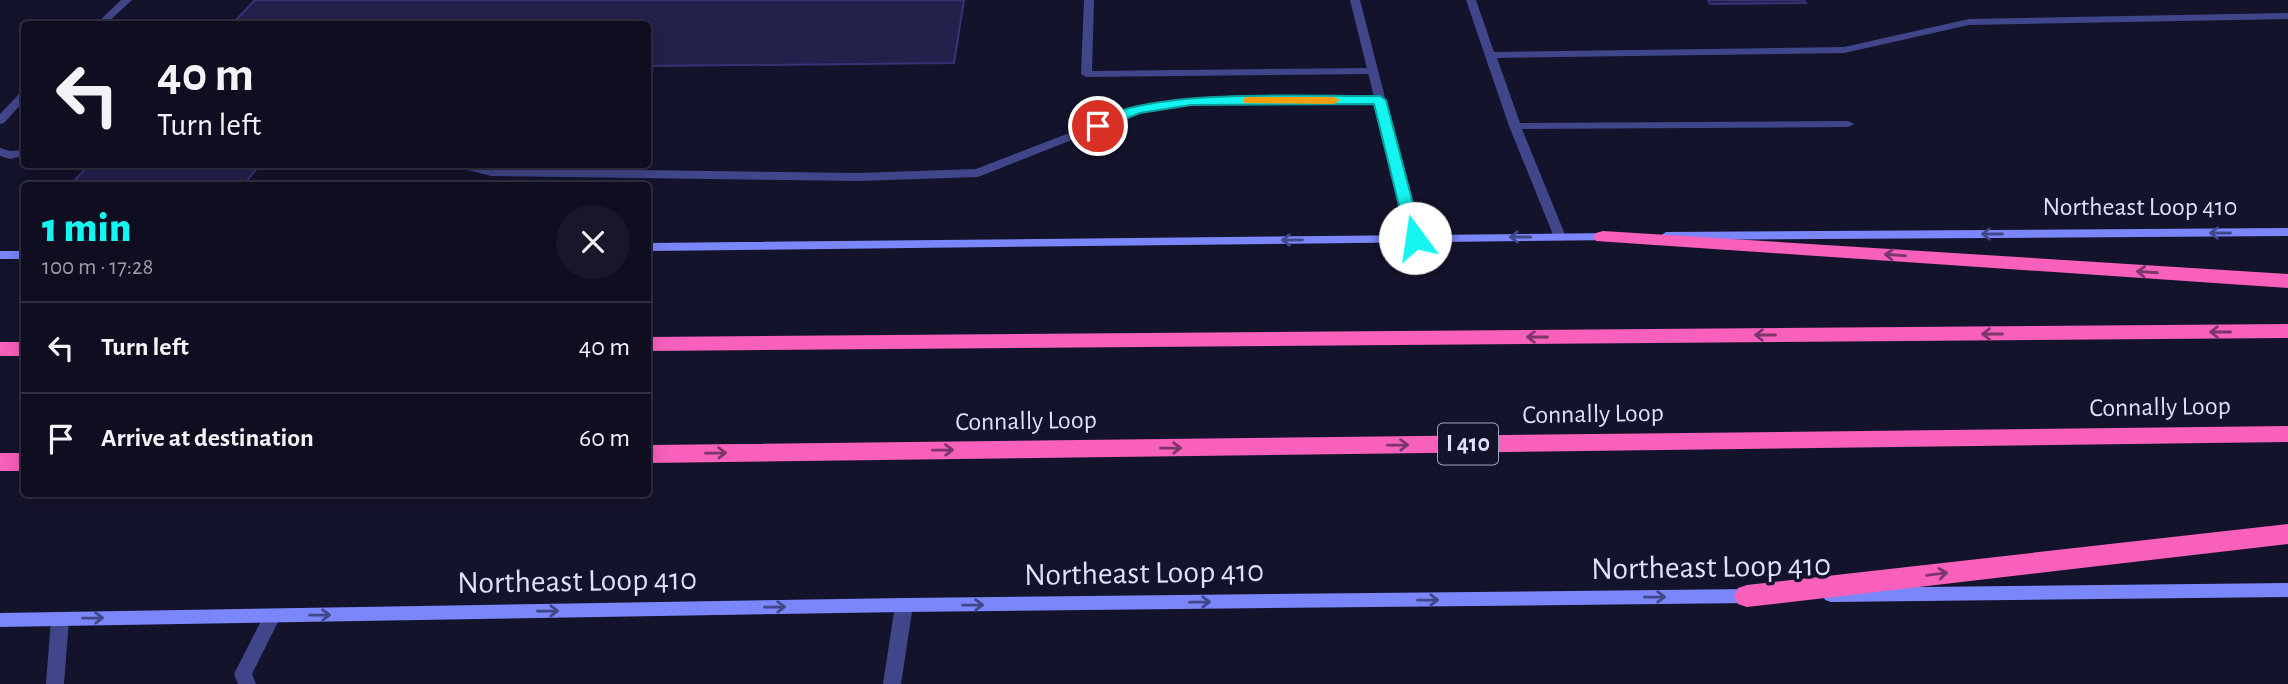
<!DOCTYPE html>
<meta charset="utf-8">
<style>
:root{--surface:#0f0e21;--page:#18172a;--text:#f1f3f6;--muted:#9b9ca5;--line:#2f2e3f;--accent:#14f5f1}
body{margin:0;font-family:"Alegreya Sans",sans-serif;background:var(--page);color:var(--text);height:100vh;display:flex;flex-direction:column;font-size:26px;white-space:nowrap}
*{box-sizing:border-box;margin:0}
p{font-size:23px;color:var(--muted)}
.icon{flex:none;width:38px;height:38px;fill:none;stroke:currentColor;stroke-width:2;stroke-linecap:round;stroke-linejoin:round}
.map{position:relative;flex:1;overflow:hidden}
.sheet{position:absolute;left:21px;top:182px;width:630px;height:315px;display:flex;flex-direction:column;background:var(--surface);border-radius:7px;box-shadow:0 4px 18px #0003,0 0 0 2px var(--line)}
.sheet>*{flex:none}
.guide{position:absolute;left:21px;top:21px;width:630px;height:147px;border-radius:7px;box-shadow:0 4px 18px #0003,0 0 0 2px var(--line);background:#0f0e21;color:var(--text);overflow:hidden}
.pin{position:absolute;display:grid;place-items:center;width:60px;height:60px;color:#fff;margin:-30px;border:4px solid #fff;border-radius:50%;box-shadow:0 2px 7px #0007}
.me{position:absolute;width:77px;margin:-38px;rotate:346deg;stroke-linejoin:round;filter:drop-shadow(0 0 5px #0008)}
.turn{display:flex;align-items:center;gap:24px;height:147px;padding:0 21px;font-size:32px}
.turn .icon{width:91px;height:91px;stroke-width:2.5}
.turn b{display:block;font-size:49px;line-height:60px}
.round{display:grid;place-items:center;flex:none;width:74px;height:74px;border-radius:37px;background:var(--page)}
.headline{display:flex;align-items:center;justify-content:space-between;height:119px;padding:0 21px}
h1{font-size:42px;font-weight:800;line-height:52px;color:var(--accent)}
ul{padding:0;list-style:none}
li{display:flex;align-items:center;gap:21px;height:91px;padding:0 21px;border-top:2px solid var(--line)}
li div{flex:1}
li b{display:block;font-size:26px}
li em{font-style:normal}
.map>svg:first-child{display:block}
.building{fill:#23204c;stroke:#383377;stroke-width:2}
.lines{fill:none;stroke-linecap:round;stroke-linejoin:round}
.service{fill:#404689;fill-rule:evenodd}
.minor{fill:#404689;fill-rule:evenodd}
.secondary{fill:#7a86f9;fill-rule:evenodd}
.motorway{fill:#f860bb;fill-rule:evenodd}
.oneway{stroke:#424788}
.oneway2{stroke:#7b366c}
.route{fill:#14f5f1;stroke:#0d9f9d;stroke-width:2}
.slow{fill:#f59e0b}
.labels{text-anchor:middle;dominant-baseline:central;stroke-width:7;stroke-linejoin:round;paint-order:stroke}
.shield{fill:#14132c;stroke:#a2a2bf;stroke-width:2}
.shield-label{font-size:24px;font-weight:bold;fill:#dfdffe}
.street-label{font-size:26px;fill:#dfdffe;stroke:#14132c}
.near-street-label{font-size:32px;fill:#dfdffe;stroke:#14132c}
</style>
<div class="map">
<svg width="2288" height="684" viewBox="0 0 2288 684">
<rect width="100%" height="100%" fill="#14132c"/>
<path class="building" d="M255 0H964L954 63 648 66V24H232Z
M1708 0H1803L1806 3 1710 4Z
M90 164H260L243 186H69Z"/>
<g class="lines">
<path class="service" d="M121 0H132L106 24H96Z
M1084 0H1094L1092 71 1372 68 1377 71 1372 74 1086 77 1081 74Z
M1466 0H1476L1494 52 1844 47 1969 19 2288 13V19L1969 25 1844 53 1497 58 1520 123 1848 121 1854 124 1848 127 1522 129 1566 237 1560 241 1554 237 1509 126Z
M24 92V101L4 123 0 124V114L20 93Z
M1380 97 1384 98V102L1191 104 1140 113 978 177 858 181 491 176 446 164H472L491 168 858 173 976 169 1137 107 1191 98Z
M0 148 10 151 24 150V156L10 159 0 156Z
M272 609 278 611 281 616 252 674 256 684H238L234 674 266 611Z
M60 612 66 614 69 619 64 684H46L51 619 54 614Z"/>
<path class="minor" d="M1350 0H1360L1421 238 1420 241 1415 242 1409 238Z
M904 598 910 600 913 605 901 684H883L895 605 898 600Z"/>
<path class="secondary" d="M2288 228V236L1666 240 1660 236 1666 232Z
M1611 233 1617 237 1616 240 648 251V243Z
M0 251H24V259H0Z
M2288 583V597L1831 602 1825 600 1823 595 1825 590 1831 588Z
M1751 589 1757 591 1759 596 1757 601 1751 603 904 612 0 627V613L904 598Z"/>
<path class="motorway" d="M1603 231 2288 274V288L1596 241 1593 237 1596 233Z
M2288 324V338L648 351V337Z
M0 342H24V356H0Z
M2288 426V442L648 463V445Z
M0 453H24V471H0Z
M2288 524V544L1747 607 1738 604 1734 596 1738 588 1747 585Z"/>
</g>
<defs><path id="oneway-shaft" d="M-6 0H5M1.5-3L5.5 0L1.5 3" fill="none" stroke-width="1.6" stroke-linecap="round" stroke-linejoin="round" transform="scale(1.75)"/></defs>
<g class="oneway">
<use href="#oneway-shaft" transform="translate(2220 233) rotate(180)"/>
<use href="#oneway-shaft" transform="translate(1992 234) rotate(180)"/>
<use href="#oneway-shaft" transform="translate(1520 237) rotate(180)"/>
<use href="#oneway-shaft" transform="translate(1292 240) rotate(179)"/>
<use href="#oneway-shaft" transform="translate(1655 597) rotate(-1)"/>
<use href="#oneway-shaft" transform="translate(1428 600) rotate(-1)"/>
<use href="#oneway-shaft" transform="translate(1200 602) rotate(-1)"/>
<use href="#oneway-shaft" transform="translate(973 605) rotate(-1)"/>
<use href="#oneway-shaft" transform="translate(775 607) rotate(-1)"/>
<use href="#oneway-shaft" transform="translate(548 611) rotate(-1)"/>
<use href="#oneway-shaft" transform="translate(320 615) rotate(-1)"/>
<use href="#oneway-shaft" transform="translate(93 618) rotate(-1)"/>
</g>
<g class="oneway2">
<use href="#oneway-shaft" transform="translate(1895 255) rotate(-176)"/>
<use href="#oneway-shaft" transform="translate(2147 272) rotate(-176)"/>
<use href="#oneway-shaft" transform="translate(2220 332) rotate(180)"/>
<use href="#oneway-shaft" transform="translate(1992 334) rotate(180)"/>
<use href="#oneway-shaft" transform="translate(1765 335) rotate(180)"/>
<use href="#oneway-shaft" transform="translate(1537 337) rotate(180)"/>
<use href="#oneway-shaft" transform="translate(1398 445) rotate(-1)"/>
<use href="#oneway-shaft" transform="translate(1171 448) rotate(-1)"/>
<use href="#oneway-shaft" transform="translate(943 450) rotate(-1)"/>
<use href="#oneway-shaft" transform="translate(716 453) rotate(-1)"/>
<use href="#oneway-shaft" transform="translate(1937 574) rotate(-7)"/>
</g>
<path class="route" d="M1380 96 1386 100 1422 238 1415 243 1407 238 1374 104 1191 105 1140 113 1098 130 1091 126C1133 86 1319 97 1380 96Z"/>
<path class="slow" d="M1248 97H1334L1340 100 1334 104 1244 103V98Z"/>
<g class="labels">
<rect class="shield" x="1438" y="423.5" width="60" height="41" rx="5"/>
<g class="shield-label">
<text x="1468" y="444">I 410</text>
</g>
<g class="street-label">
<text x="2140" y="207">Northeast Loop 410</text>
<text transform="translate(2160 407) rotate(-1)">Connally Loop</text>
<text transform="translate(1593 414) rotate(-1)">Connally Loop</text>
<text transform="translate(1026 421) rotate(-1)">Connally Loop</text>
</g>
<g class="near-street-label">
<text transform="translate(1711 567) rotate(-1)">Northeast Loop 410</text>
<text transform="translate(1144 573) rotate(-1)">Northeast Loop 410</text>
<text transform="translate(577 581) rotate(-1)">Northeast Loop 410</text>
</g>
</g>
</svg>
<div class="pin" style="left:1098px;top:126px;background:#d93025"><svg class="icon" aria-label="arrive" viewBox="0 0 24 24"><path d="M6 21V4h12l-3 4 3 4H6"/></svg></div>
<svg class="me" style="left:1415px;top:238px" viewBox="-20 -20 40 40"><circle r="19" fill="#fff"/><path d="M0-13L10 11 0 6-10 11z" fill="#14f5f1"/></svg>
<div class="guide">
<div class="turn"><svg class="icon" aria-label="left" viewBox="0 0 24 24"><path d="M17 20v-9H6M10 6l-5 5 5 5"/></svg><div><b>40 m</b>Turn left</div></div>
</div>
<section class="sheet">
<div class="headline"><div><h1>1 min</h1><p>100 m · 17:28</p></div><a class="round"><svg class="icon" aria-label="close" viewBox="0 0 24 24"><path d="M6 6l12 12M18 6L6 18"/></svg></a></div>
<ul>
<li><svg class="icon" aria-label="left" viewBox="0 0 24 24"><path d="M17 20v-9H6M10 6l-5 5 5 5"/></svg><div><b>Turn left</b></div><em>40 m</em></li>
<li><svg class="icon" aria-label="arrive" viewBox="0 0 24 24"><path d="M6 21V4h12l-3 4 3 4H6"/></svg><div><b>Arrive at destination</b></div><em>60 m</em></li>
</ul>
</section>
</div>
